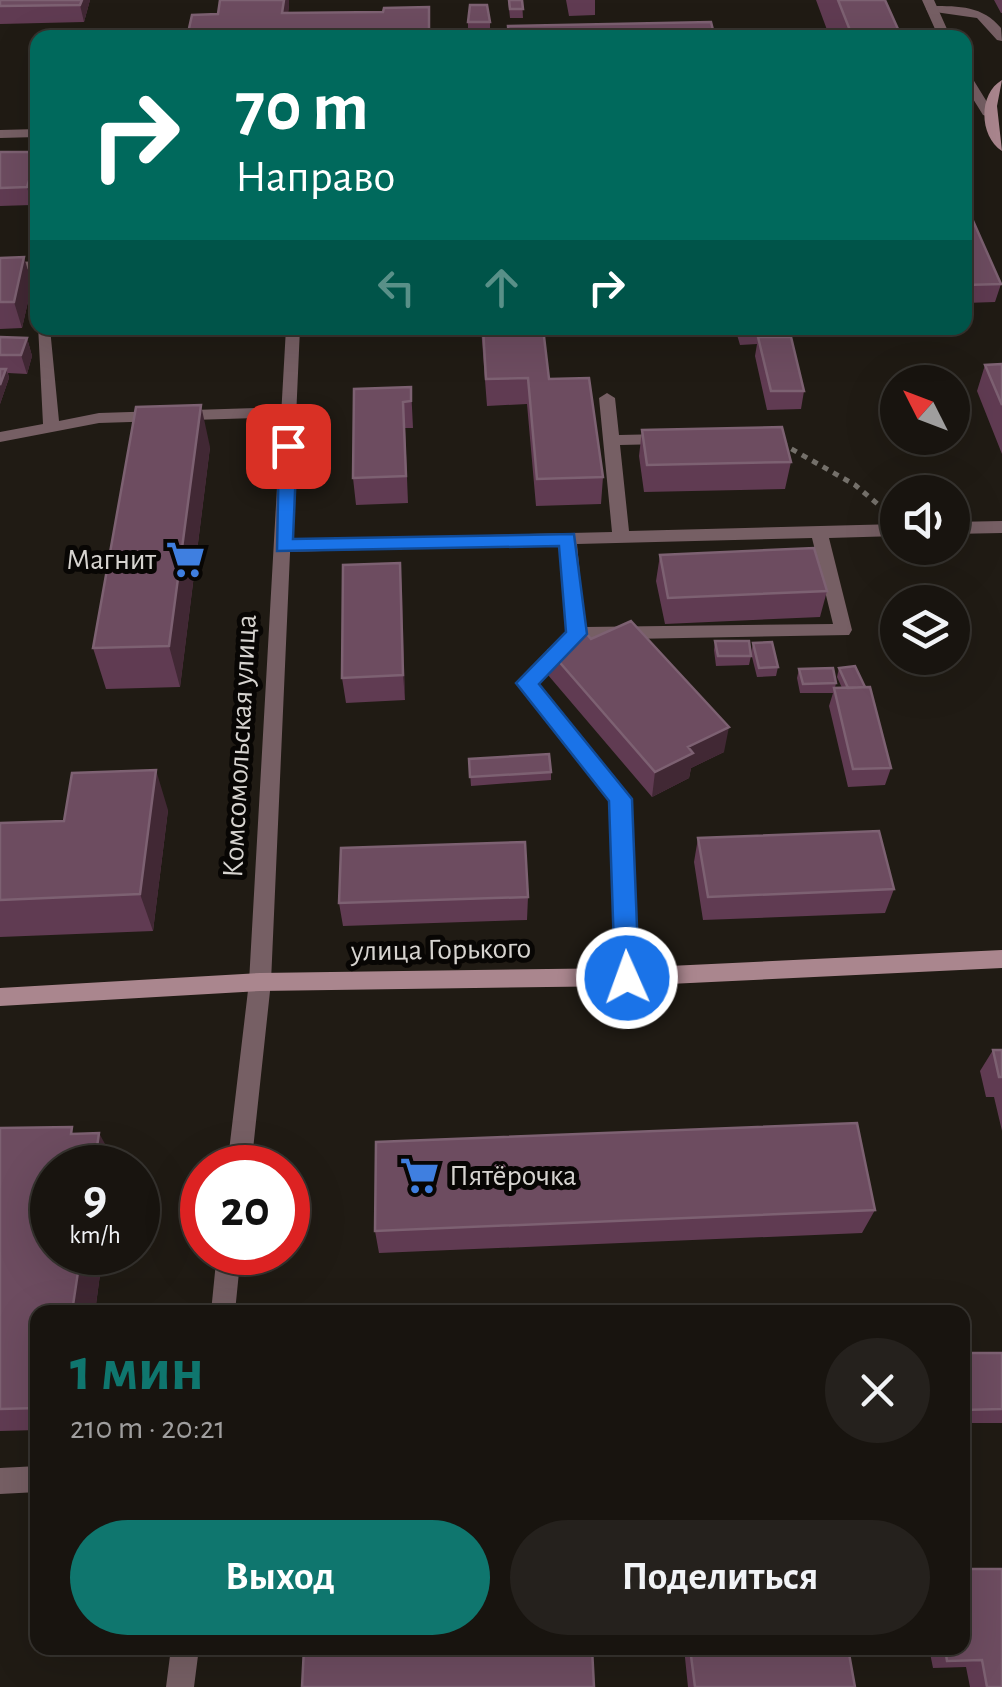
<!DOCTYPE html>
<html lang="ru">
<meta charset="utf-8">
<style>
:root{--surface:#18140f;--page:#25211d;--text:#f1f3f6;--muted:#9f9e9e;--line:#36332f;--accent:#0f766e}
body{margin:0;font-family:"Alegreya Sans",sans-serif;background:var(--page);color:var(--text);height:100vh;display:flex;flex-direction:column;font-size:38px;white-space:nowrap}
*{box-sizing:border-box;margin:0}
p{font-size:32px;color:var(--muted)}
.icon{flex:none;width:55px;height:55px;fill:none;stroke:currentColor;stroke-width:2;stroke-linecap:round;stroke-linejoin:round}
.map{position:relative;flex:1;overflow:hidden}
.panel{position:absolute;left:30px;top:1305px;width:940px;height:350px;display:flex;flex-direction:column;background:var(--surface);border-radius:20px;box-shadow:0 10px 40px #0002,0 0 0 2px var(--line)}
.panel>*{flex:none}
.guide{position:absolute;left:30px;top:30px;width:942px;height:305px;border-radius:20px;box-shadow:0 10px 40px #0002,0 0 0 2px var(--line);background:#00695c;color:#fff;overflow:hidden}
.needle{width:65px;rotate:312deg}
.controls{position:absolute;left:880px;top:365px;display:grid;gap:20px}
.controls a{display:grid;place-items:center;width:90px;height:90px;border-radius:50%;background:var(--surface);box-shadow:0 10px 40px #0002,0 0 0 2px var(--line);font-size:50px}
.speed{position:absolute;left:30px;top:1145px;display:flex;gap:20px;font-size:50px;font-weight:700;text-align:center}
.speed>*{display:grid;place-content:center;width:130px;height:130px;border-radius:50%;background:var(--surface);box-shadow:0 10px 40px #0002,0 0 0 2px var(--line);line-height:1}
.speed small{font-size:25px;font-weight:400}
.speed .limit{border:15px solid #d22;background:#fff;color:#111}
.pin{position:absolute;display:grid;place-items:center;width:85px;height:85px;color:#fff;margin:-42px;border-radius:20px;box-shadow:0 5px 15px #0006}
.me{position:absolute;width:110px;margin:-55px;rotate:358deg;stroke-linejoin:round;filter:drop-shadow(0 0 8px #0008)}
.turn{display:flex;align-items:center;gap:35px;height:210px;padding:0 40px;font-size:45px}
.turn .icon{width:130px;height:130px;stroke-width:2.5}
.turn b{display:block;font-size:70px;line-height:85px}
.lanes{display:flex;align-items:center;height:95px;padding:0 40px;background:#0003;justify-content:center;gap:50px;direction:ltr}
.lanes .off{opacity:.35}
.round{display:grid;place-items:center;flex:none;width:105px;height:105px;border-radius:52px;background:var(--page)}
.summary{display:flex;align-items:center;justify-content:space-between;height:170px;padding:0 40px}
h1{font-size:60px;font-weight:700;line-height:75px;color:var(--accent)}
.cta{display:flex;gap:20px;margin-top:auto;padding:20px 40px}
.cta a{flex:1;height:115px;border-radius:60px;background:var(--accent);color:#fff;font-size:40px;font-weight:700;line-height:115px;text-align:center}
.cta a+a{background:var(--page);color:var(--text)}
.map>svg:first-child{display:block}
.lines{fill:none;stroke-linecap:round;stroke-linejoin:round}
.path{stroke:#74706a;stroke-width:5;stroke-dasharray:6 6;stroke-linecap:butt}
.service{fill:#765f64;fill-rule:evenodd}
.minor{fill:#765f64;fill-rule:evenodd}
.secondary{fill:#aa868e;fill-rule:evenodd}
.wall{fill:#603b52}
.shaded-wall{fill:#412834}
.building{fill:#6d4c60;stroke:#7d6172;stroke-width:2.5}
.route{fill:#1a73e8;stroke:#114b97;stroke-width:2.5}
.labels{text-anchor:middle;dominant-baseline:central;stroke-width:10;stroke-linejoin:round;paint-order:stroke}
.poi-label{font-size:30px;fill:#d7d4d0;stroke:#080604;text-anchor:end}
.street-label{font-size:30px;fill:#d7d4d0;stroke:#080604}
</style>
<div class="map">
<svg width="1002" height="1687" viewBox="0 0 1002 1687">
<rect width="100%" height="100%" fill="#201b14"/>
<g class="lines">
<path class="path" d="M781 443 855 485 880 506"/>
<path class="service" d="M932 6C959 6 983 6 1001 28L1002 41 997 40 977 18 928 11 926 9Z
M38 261V269L0 271V263Z
M38 325 50 328 59 421 99 413 289 407 297 412 289 417 99 423 0 442V432L43 424Z
M607 393 615 398 619 435 664 434 672 439 664 444 620 445 629 531 898 524V536L829 538 852 630 849 635 577 640 568 634 560 545 283 552 275 546 283 540 612 532 599 398ZM812 538 833 624 585 627 577 544Z
M1002 521V533L952 534V522Z
M566 638 575 645 572 650 537 684 631 799 638 977 635 984 627 986 619 984 616 977 611 801 517 683 560 640Z
M38 1466V1492L0 1494V1468Z"/>
<path class="minor" d="M922 0H934L951 38H939Z
M965 72 971 76 995 115 993 118 983 115 965 86Z
M38 129V137L0 138V130Z
M286 328H300L271 982 251 1168H227L249 982Z
M217 1252H241L235 1312H211Z
M171 1648H199L194 1687H166Z"/>
<path class="secondary" d="M1002 80 997 106 1002 151C979 136 978 94 1002 80Z
M1002 950V968L627 986 260 991 0 1006V988L260 973 627 968Z"/>
</g>
<path class="wall" d="M0 0H90L84 22 0 24Z
M508 0H522L523 18H510Z
M566 0H595V15L569 16Z
M816 0H885L902 38H830Z
M994 0H1002V13H1001Z
M289 5 288 13 383 12 429 7 430 38H189L188 33 218 14Z
M468 22H490V31H468Z
M0 152H38V187L32 205 0 206Z
M965 214 1001 284 995 302 965 303Z
M0 258 32 284 22 328 0 329Z
M481 328H543L549 379 603 477 601 504 536 506 527 404 487 406Z
M735 328H787L785 337 804 391 801 409 767 410 755 356 757 344 740 345Z
M0 337 27 338 32 356 27 374 8 373 9 378 0 404Z
M1002 364V454L977 391 985 365Z
M411 387 413 428H405L408 503 356 505 353 478Z
M642 430 791 462 785 489 644 492 639 456Z
M210 447 180 687 106 689 93 648Z
M660 555 827 591 820 617 665 624 656 581Z
M400 563 405 700 346 703 342 678Z
M591 639 724 752 691 768 689 778 652 797 548 675 549 650Z
M715 641 751 656 749 665 716 666 714 650Z
M753 643 778 667 776 676 757 677 751 653Z
M839 668 891 768 885 785 848 787 829 706 833 693H800L797 678 799 669 836 683 835 688H842L837 677Z
M469 759 551 772V780L471 786Z
M168 810 153 931 0 937V823L64 821Z
M698 838 894 889 885 913 703 920 694 862Z
M528 897 527 920 343 926 339 903Z
M993 1050H1002V1131L994 1097H986L980 1071Z
M0 1128 76 1134 116 1164 115 1168H52V1252H103L95 1312H38V1430L0 1431Z
M875 1210 862 1233 379 1253 375 1231Z
M962 1353H1002V1423H962Z
M962 1569 1002 1687H970L966 1667 933 1668 929 1648H962Z
M684 1648H848L855 1687H688Z"/>
<path class="shaded-wall" d="M82 0H90L84 22 80 5Z
M284 0H289V5L286 32 282 13Z
M38 154V187L32 205 27 187Z
M24 257 32 284 22 328 14 302Z
M27 338 32 356 27 374 21 355Z
M6 369 9 378 0 404V385Z
M201 405 210 447 180 687 169 646Z
M400 563 402 589 405 700 403 675Z
M729 727 724 752 691 768 689 778 652 797 655 772 688 747Z
M156 770 168 810 153 931 140 894Z
M99 1133 116 1164 115 1168H94Z
M81 1252H103L95 1312H72Z"/>
<path class="building" d="M0 0H82L80 5 0 6Z
M220 0H284L282 13 383 12 384 8 429 7V30L188 33 192 15 218 14Z
M509 0H522L523 9H510Z
M838 0H885L902 38H853Z
M470 5H487L490 22H468Z
M711 22 715 38H509L508 26Z
M0 152H38L27 187 0 188Z
M965 214H970L1001 284 965 285Z
M24 257 14 302H0V258Z
M483 328H543L549 379 589 378 603 477 537 479 528 378 486 379Z
M0 337 27 338 21 355H0Z
M758 337H791L804 391H771Z
M1002 364V405L985 365Z
M0 369H6L0 385Z
M411 387V401L403 402 406 476 353 478 354 389Z
M201 405 169 646 93 648 136 407Z
M782 427 791 462 647 465 642 430Z
M814 548 827 591 668 598 660 555Z
M400 563 403 675 342 678 343 565Z
M631 621 729 727 688 747 693 753 655 772 549 650 586 633 591 639Z
M715 641H749L751 656H718Z
M772 642 778 667 759 668 753 643Z
M855 666 865 687 848 688 839 668Z
M833 668 836 683 803 684 799 669Z
M870 687 891 768 853 769 834 688Z
M549 754 551 772 470 777 469 759Z
M156 770 140 894 0 900V823L64 821 72 773Z
M879 831 894 889 708 897 698 838Z
M525 842 528 897 339 903 341 848Z
M993 1050H1002V1077H999Z
M857 1123 875 1210 375 1231 376 1142Z
M72 1127 71 1134 99 1133 94 1168H52V1252H81L72 1312H38V1408L0 1409V1128Z
M962 1353H1002V1409L962 1410Z
M962 1569H1002V1687H987L982 1660 947 1661 945 1648H962Z
M304 1648H592L594 1687H302Z
M690 1648H848L855 1687H695Z"/>
<path class="route" d="M288 440 297 446 293 539 574 534 587 634 539 684 632 799 639 978 635 985H618L615 978 609 801 516 683 566 632 559 546 277 551 279 446Z"/>
<defs>
<symbol id="supermarket-bare" viewBox="-9 -9 18 18"><path d="M-6-5.5h2.5l.6 2H6L4.5 2H-2.5L-4.4-4H-6ZM-1.5 3.2a1.3 1.3 0 1 0 .1 0ZM3 3.2a1.3 1.3 0 1 0 .1 0Z" fill="#3f7fe0" stroke="#080604" stroke-width="2.5" paint-order="stroke"/></symbol>
</defs>
<g fill-rule="evenodd">
<use href="#supermarket-bare" x="158" y="532" width="55" height="55"/>
<use href="#supermarket-bare" x="392" y="1148" width="55" height="55"/>
</g>
<g class="labels">
<g class="poi-label">
<text x="156" y="560">Магнит</text>
<text x="449" y="1176" text-anchor="start">Пятёрочка</text>
</g>
<g class="street-label">
<text transform="translate(240 746) rotate(-87)">Комсомольская улица</text>
<text transform="translate(441 950) rotate(-1)">улица Горького</text>
</g>
</g>
</svg>
<div class="controls">
<a><svg class="needle" viewBox="-14 -14 28 28"><path d="M0-13l5 13h-10z" fill="#e53935"/><path d="M0 13l5-13h-10z" fill="#9f9e9e"/></svg></a>
<a><svg class="icon" aria-label="sound" viewBox="0 0 24 24"><path d="M4 9h4l5-4v14l-5-4H4zM17 9q2 3 0 6"/></svg></a>
<a><svg class="icon" aria-label="layers" viewBox="0 0 24 24"><path d="M12 4l9 5-9 5-9-5zM3 14l9 5 9-5"/></svg></a>
</div>
<div class="speed"><div>9<small>km/h</small></div><div class="limit">20</div></div>
<div class="pin" style="left:288px;top:446px;background:#d93025"><svg class="icon" aria-label="arrive" viewBox="0 0 24 24"><path d="M6 21V4h12l-3 4 3 4H6"/></svg></div>
<svg class="me" style="left:627px;top:978px" viewBox="-20 -20 40 40"><circle r="17" fill="#1a73e8" stroke="#fff" stroke-width="3"/><path d="M0-11L8 9 0 5-8 9z" fill="#fff"/></svg>
<div class="guide">
<div class="turn"><svg class="icon" aria-label="right" viewBox="0 0 24 24"><path d="M7 20v-9h11M14 6l5 5-5 5"/></svg><div><b>70 m</b>Направо</div></div>
<div class="lanes"><svg class="icon off" aria-label="left" viewBox="0 0 24 24"><path d="M17 20v-9H6M10 6l-5 5 5 5"/></svg><svg class="icon off" aria-label="ahead" viewBox="0 0 24 24"><path d="M12 20V5M6 11l6-6 6 6"/></svg><svg class="icon" aria-label="right" viewBox="0 0 24 24"><path d="M7 20v-9h11M14 6l5 5-5 5"/></svg></div>
</div>
<section class="panel">
<div class="summary"><div><h1>1 мин</h1><p>210 m · 20:21</p></div><a class="round"><svg class="icon" aria-label="close" viewBox="0 0 24 24"><path d="M6 6l12 12M18 6L6 18"/></svg></a></div>
<div class="cta"><a>Выход</a><a>Поделиться</a></div>
</section>
</div>
